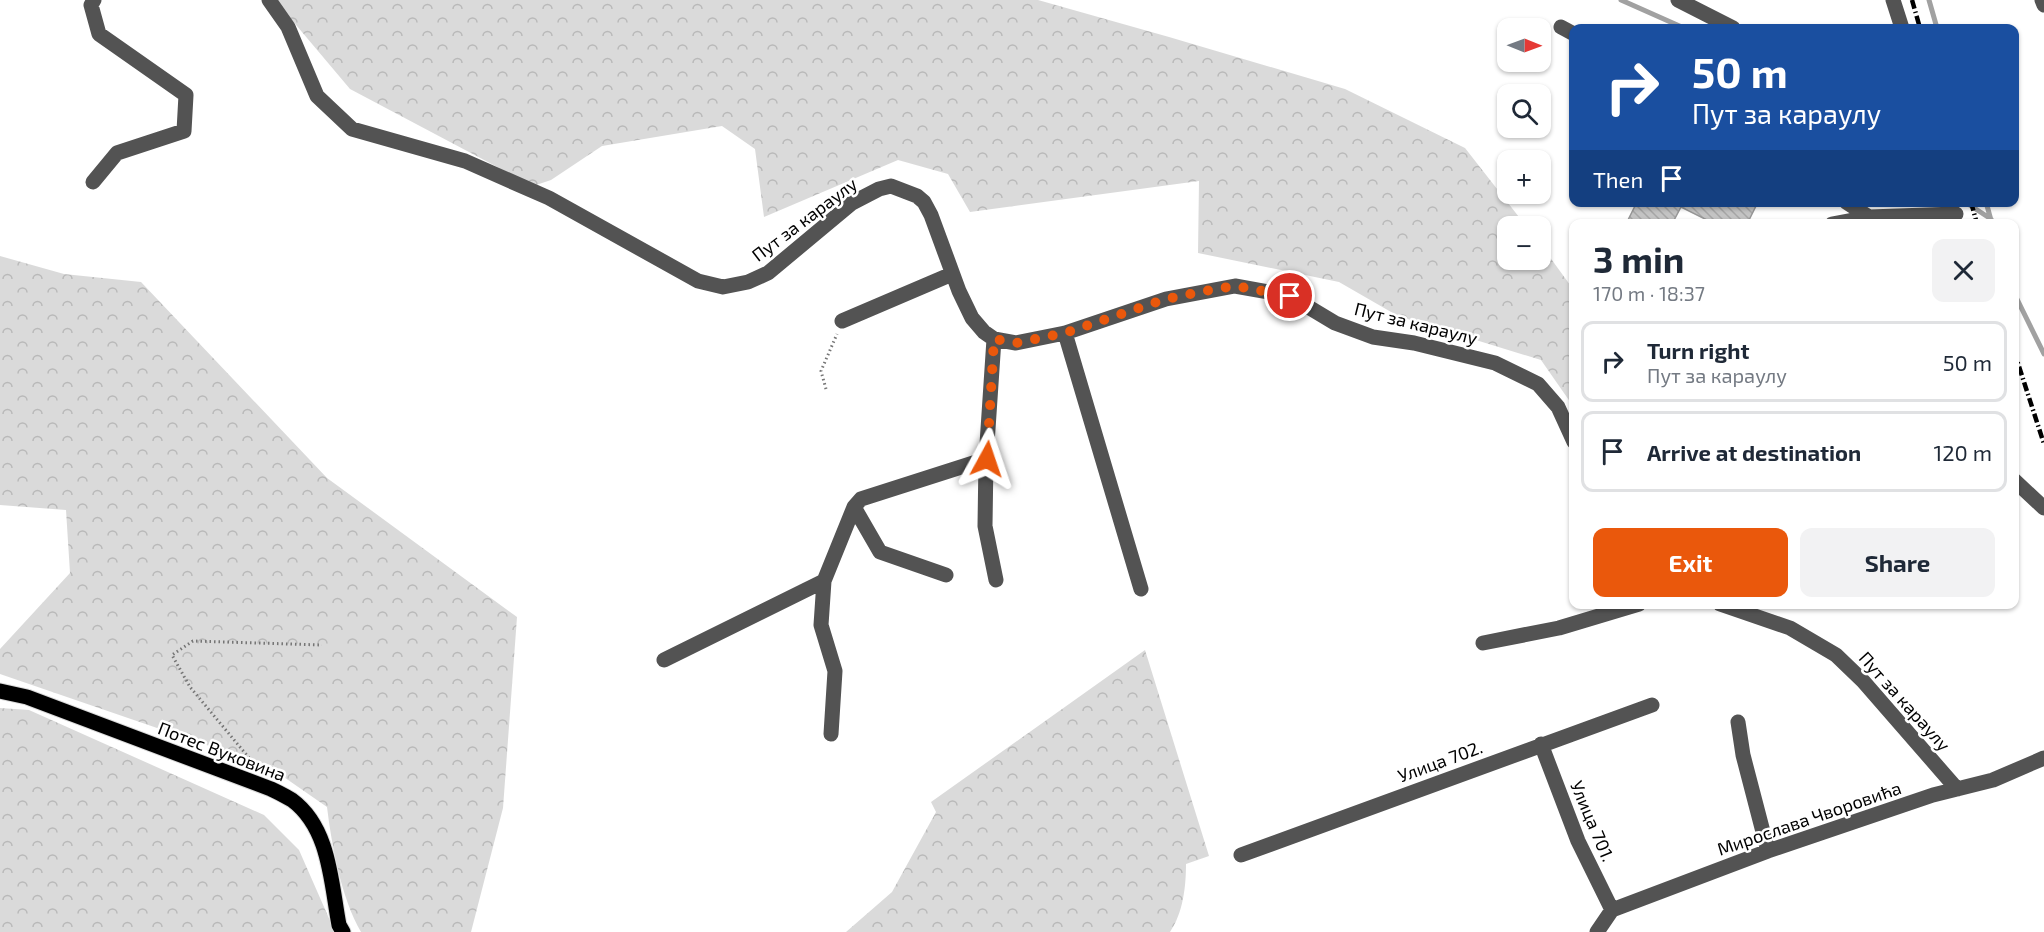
<!DOCTYPE html>
<meta charset="utf-8">
<style>
:root{--surface:#fff;--page:#f2f2f3;--text:#1f2937;--muted:#747a83;--line:#e0e1e3;--accent:#ea580c}
body{margin:0;font-family:"Exo 2",sans-serif;background:var(--page);color:var(--text);height:100vh;display:flex;flex-direction:column;font-size:22px;white-space:nowrap}
*{box-sizing:border-box;margin:0}
p{font-size:20px;color:var(--muted)}
.icon{flex:none;width:33px;height:33px;fill:none;stroke:currentColor;stroke-width:2;stroke-linecap:round;stroke-linejoin:round}
.map{position:relative;flex:1;overflow:hidden}
.details{position:absolute;left:1569px;top:219px;width:450px;height:390px;display:flex;flex-direction:column;background:var(--surface);border-radius:12px;box-shadow:0 2px 4px #0004}
.details>*{flex:none}
.top-card{position:absolute;left:1569px;top:24px;width:450px;height:183px;border-radius:12px;box-shadow:0 2px 4px #0004;background:#1a4fa0;color:#fff;overflow:hidden}
.needle{width:39px;rotate:91deg}
.tools{position:absolute;left:1497px;top:18px;display:grid;gap:12px}
.tools a{display:grid;place-items:center;width:54px;height:54px;border-radius:12px;background:var(--surface);box-shadow:0 2px 4px #0004;font-size:30px}
.pin{position:absolute;display:grid;place-items:center;width:51px;height:51px;color:#fff;margin:-26px;border:3px solid #fff;border-radius:50%;box-shadow:0 2px 6px #0007}
.me{position:absolute;width:66px;margin:-33px;rotate:5deg;stroke-linejoin:round;filter:drop-shadow(0 0 4px #0008)}
.turn{display:flex;align-items:center;gap:21px;height:126px;padding:0 24px;font-size:27px}
.turn .icon{width:78px;height:78px;stroke-width:2.5}
.turn b{display:block;font-size:42px;line-height:51px}
.then{display:flex;align-items:center;height:57px;padding:0 24px;background:#0003;gap:12px;font-size:22px}
.round{display:grid;place-items:center;flex:none;width:63px;height:63px;border-radius:12px;background:var(--page)}
.overview{display:flex;align-items:center;justify-content:space-between;height:102px;padding:0 24px}
h1{font-size:36px;font-weight:700;line-height:45px}
.primary-button{display:flex;gap:12px;margin-top:auto;padding:12px 24px}
.primary-button a{flex:1;height:69px;border-radius:12px;background:var(--accent);color:#fff;font-size:24px;font-weight:700;line-height:69px;text-align:center}
.primary-button a+a{background:var(--page);color:var(--text)}
ul{padding:0;list-style:none}
li{display:flex;align-items:center;gap:18px;height:81px;margin:0 12px 9px;padding:0 12px;border:3px solid var(--line);border-radius:12px}
li div{flex:1}
li b{display:block;font-size:22px}
li em{font-style:normal}
.map>svg:first-child{display:block}
.forest{fill:url(#forest-crowns)}
.lines{fill:none;stroke-linecap:round;stroke-linejoin:round}
.stream{stroke:#a1a1a1;stroke-width:5}
.building{fill:url(#building-back-hatch);stroke:#979797;stroke-width:1.5}
.major-casing{stroke:#dbdbdb;stroke-width:17}
.path{stroke:#757575;stroke-width:3;stroke-dasharray:1.5 3;stroke-linecap:butt}
.minor{stroke:#535353;stroke-width:15}
.major{stroke:#000;stroke-width:15}
.rail{stroke:#000;stroke-width:4.5;stroke-dasharray:9 3 1.5 3;stroke-linecap:butt}
.route{stroke:#ea580c;stroke-width:10;stroke-dasharray:0 18}
.labels{text-anchor:middle;dominant-baseline:central;stroke-width:5;stroke-linejoin:round;paint-order:stroke}
.street-label{font-size:18px;fill:#000;stroke:#fff}
</style>
<div class="map">
<svg width="2044" height="932" viewBox="0 0 2044 932">
<defs>
<pattern id="forest-crowns" width="20" height="18" patternUnits="userSpaceOnUse" patternTransform="scale(1.5)"><rect width="20" height="18" fill="#dadada"/><path d="M2 6a3 3 0 1 1 6 0M12 15a3 3 0 1 1 6 0" fill="none" stroke="#b9b9b9"/></pattern>
<pattern id="building-back-hatch" width="6" height="6" patternUnits="userSpaceOnUse" patternTransform="scale(1.5)"><rect width="6" height="6" fill="#c3c3c3"/><path d="M-1 5l2 2M0 0l6 6M5-1l2 2" fill="none" stroke="#a6a6a6"/></pattern>
</defs>
<rect width="100%" height="100%" fill="#fff"/>
<path class="forest" d="M275 0H1038L1169 37 1345 89 1465 148 1526 226H1508V260H1540L1541 245 1573 289V406L1541 360 1398 316 1339 282 1198 253 1199 181 970 212 948 174 898 160 764 217 755 149 722 126 602 146 551 180 533 186 350 89Z
M0 256 64 274 141 282 327 478 517 617 503 808 471 932H361C341 897 332 847 327 807L268 766 0 674V649L70 573 66 510 0 505Z
M1145 650 1209 856 1186 864C1186 887 1183 913 1170 932H846L892 892 936 812 931 802Z
M0 708 29 710 264 815 299 850 335 932H0Z"/>
<g class="lines">
<path class="stream" d="M1621 0 1684 28
M1929 0 1937 28
M1965 202 1991 219
M1986 202 1992 224
M2014 293 2044 354"/>
</g>
<path class="building" d="M1637 202H1758L1747 224H1715L1681 207 1672 224H1626Z"/>
<g class="lines">
<defs>
<path id="major" d="M0 691 27 697 271 789C278 792 285 796 292 800 330 828 331 883 339 925L343 932"/>
</defs>
<use href="#major" class="major-casing"/>
<path class="path" d="M826 389 821 371 837 334
M255 765 190 687 172 655 193 641 322 645"/>
<path class="minor" d="M269 0 288 27 317 96 352 129 465 161 549 198 698 281 723 287 748 282 768 273 852 203 879 189 891 186 917 196 924 202 931 215 959 291 972 318 984 332 994 339 1016 343 1065 333 1166 299 1235 286 1290 296 1335 323 1373 337 1414 343 1495 363 1538 384 1558 407 1574 442
M1678 0 1733 28
M1893 0 1902 28
M2042 0 2044 5
M1561 27 1574 34
M93 182 117 153 184 131 186 95 99 34 91 5 94 0
M1846 202 1869 217 1956 214
M1832 224 1869 217
M842 321 952 274
M1065 333 1141 589
M994 339 986 459 985 526 996 580
M2014 480 2044 508
M854 507 880 552 946 575
M1720 604 1790 628 1836 655 1863 681 1957 789
M1483 643 1559 628 1639 604
M664 660 824 581
M1738 722 1743 755 1768 851
M831 734 835 671 821 625 824 581 854 507 861 499 986 459
M1541 744 1578 841 1612 910
M1241 855 1652 705
M1597 932 1612 910 1768 851 1933 795 1993 780 2044 758"/>
<use href="#major" class="major"/>
<path class="rail" d="M1912 0 1920 28
M1971 202 1977 224
M2014 351 2044 444"/>
</g>
<g class="lines">
<path class="route" d="M987 459 994 339 1016 343 1065 333 1166 299 1215 289 1235 286 1290 296"/>
</g>
<g class="labels">
<g class="street-label">
<text transform="translate(804 219) rotate(-37)">Пут за караулу</text>
<text transform="translate(1416 323) rotate(14)">Пут за караулу</text>
<text transform="translate(1905 701) rotate(48)">Пут за караулу</text>
<text transform="translate(222 751) rotate(21)">Потес Вуковина</text>
<text transform="translate(1440 761) rotate(-20)">Улица 702.</text>
<text transform="translate(1809 818) rotate(-19)">Мирослава Чворовића</text>
<text transform="translate(1593 821) rotate(67)">Улица 701.</text>
</g>
</g>
</svg>
<div class="tools">
<a><svg class="needle" viewBox="-14 -14 28 28"><path d="M0-13l5 13h-10z" fill="#e53935"/><path d="M0 13l5-13h-10z" fill="#747a83"/></svg></a>
<a><svg class="icon" aria-label="search" viewBox="0 0 24 24"><circle cx="10" cy="10" r="6"/><path d="M15 15l6 6"/></svg></a>
<a>+</a>
<a>−</a>
</div>
<div class="pin" style="left:1290px;top:296px;background:#d93025"><svg class="icon" aria-label="arrive" viewBox="0 0 24 24"><path d="M6 21V4h12l-3 4 3 4H6"/></svg></div>
<svg class="me" style="left:987px;top:459px" viewBox="-20 -20 40 40"><path d="M0-17L14 15 0 8-14 15z" fill="#ea580c" stroke="#fff" stroke-width="4"/></svg>
<div class="top-card">
<div class="turn"><svg class="icon" aria-label="right" viewBox="0 0 24 24"><path d="M7 20v-9h11M14 6l5 5-5 5"/></svg><div><b>50 m</b>Пут за караулу</div></div>
<div class="then">Then<svg class="icon" aria-label="arrive" viewBox="0 0 24 24"><path d="M6 21V4h12l-3 4 3 4H6"/></svg></div>
</div>
<section class="details">
<div class="overview"><div><h1>3 min</h1><p>170 m · 18:37</p></div><a class="round"><svg class="icon" aria-label="close" viewBox="0 0 24 24"><path d="M6 6l12 12M18 6L6 18"/></svg></a></div>
<ul>
<li><svg class="icon" aria-label="right" viewBox="0 0 24 24"><path d="M7 20v-9h11M14 6l5 5-5 5"/></svg><div><b>Turn right</b><p>Пут за караулу</p></div><em>50 m</em></li>
<li><svg class="icon" aria-label="arrive" viewBox="0 0 24 24"><path d="M6 21V4h12l-3 4 3 4H6"/></svg><div><b>Arrive at destination</b></div><em>120 m</em></li>
</ul>
<div class="primary-button"><a>Exit</a><a>Share</a></div>
</section>
</div>
